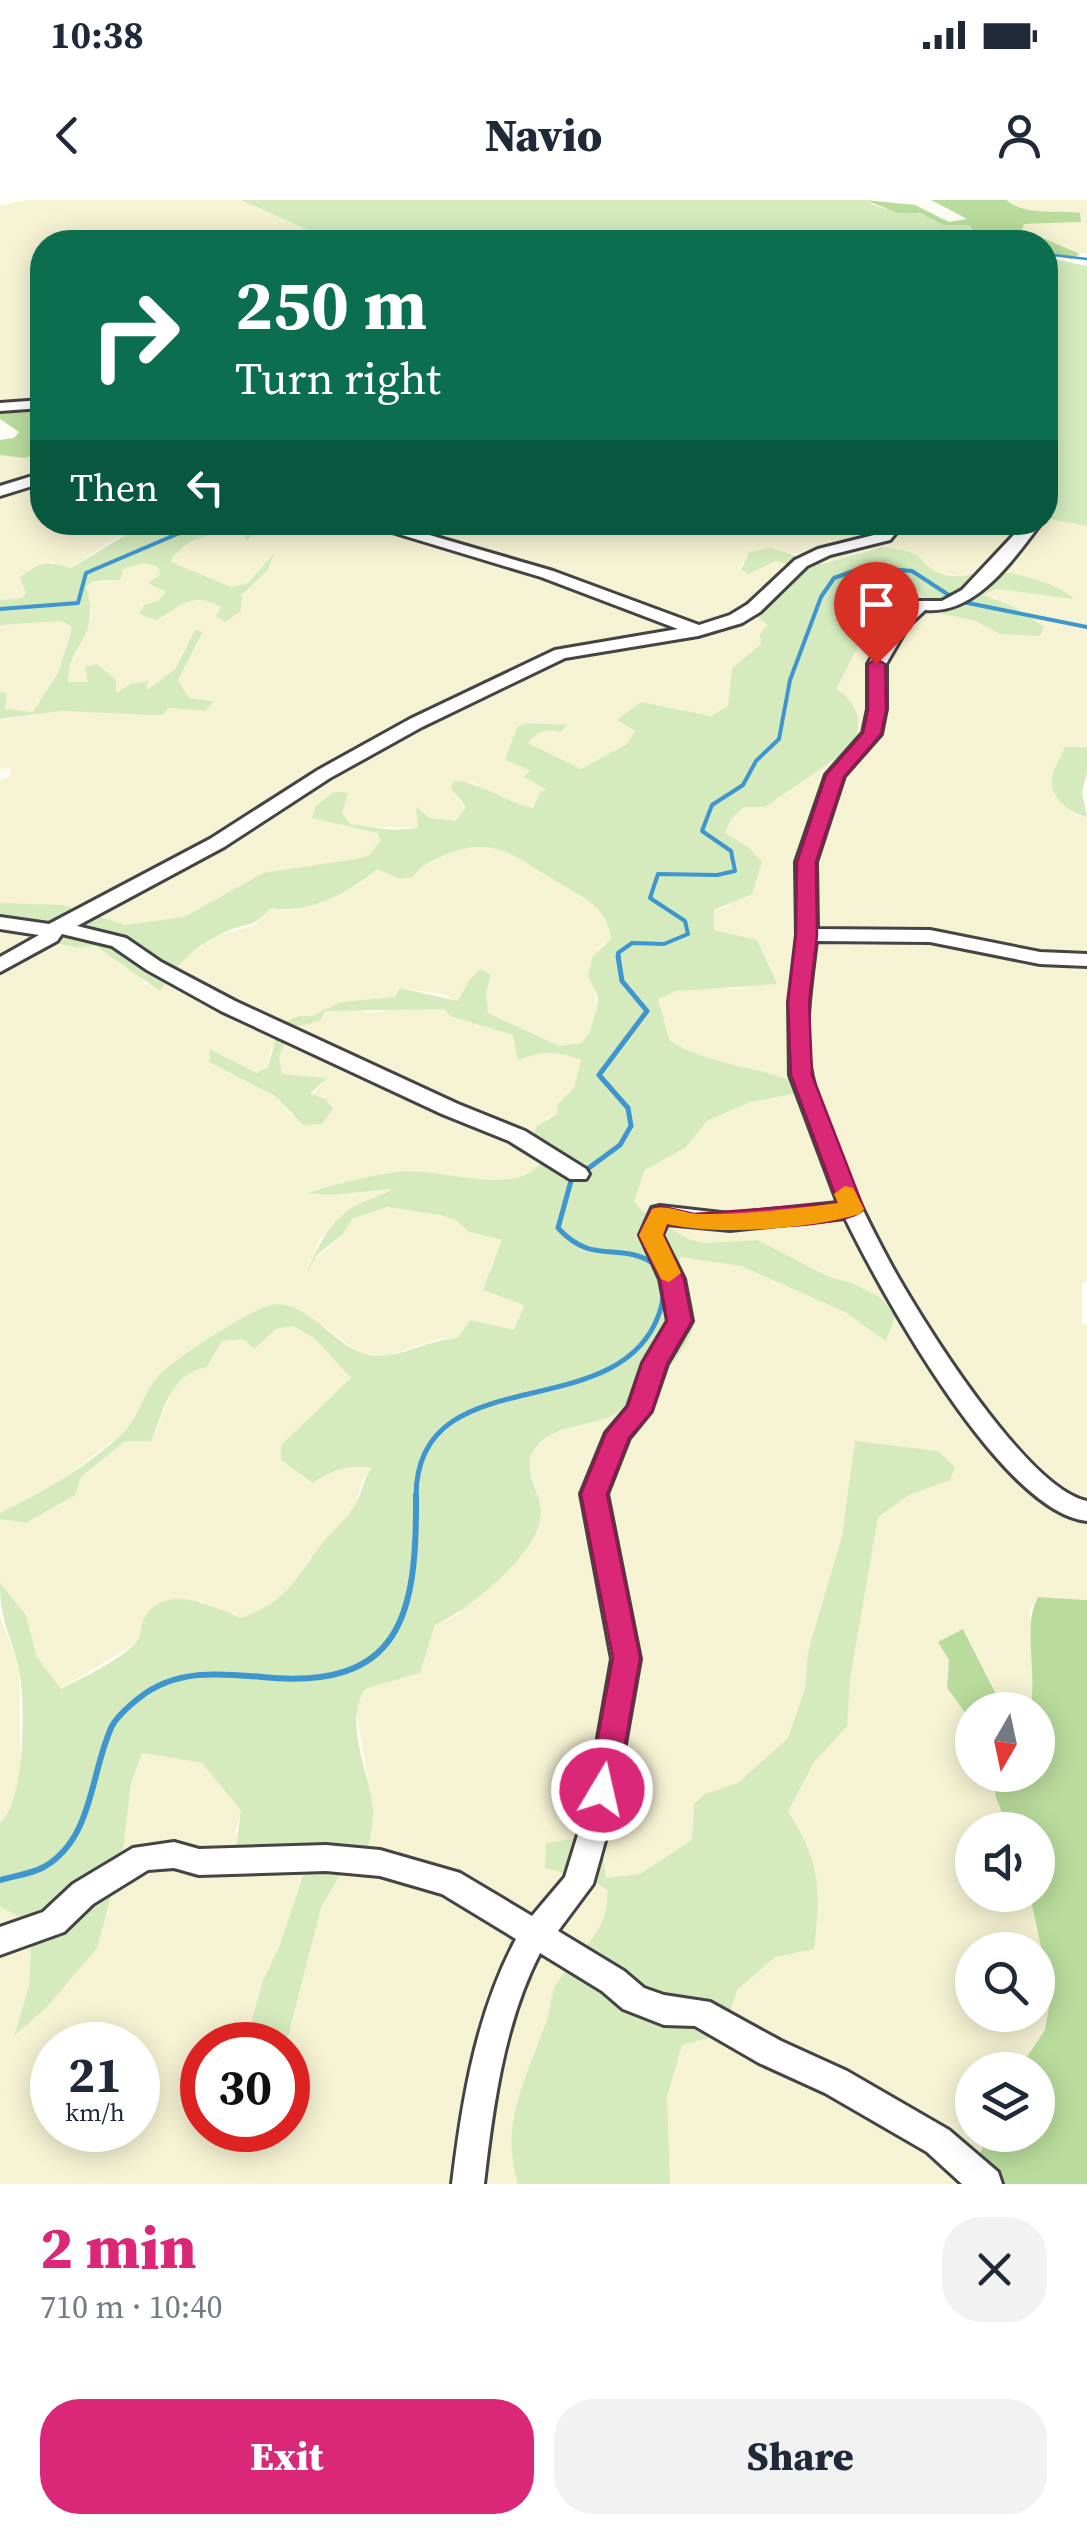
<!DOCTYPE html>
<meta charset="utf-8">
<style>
:root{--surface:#fff;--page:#f2f2f3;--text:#1f2937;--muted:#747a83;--accent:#db2777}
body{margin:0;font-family:"Source Serif 4",serif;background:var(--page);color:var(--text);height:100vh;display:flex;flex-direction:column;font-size:38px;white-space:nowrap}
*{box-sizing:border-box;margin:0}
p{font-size:32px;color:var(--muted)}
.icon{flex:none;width:55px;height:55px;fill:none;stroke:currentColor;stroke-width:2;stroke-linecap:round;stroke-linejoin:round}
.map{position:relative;height:1984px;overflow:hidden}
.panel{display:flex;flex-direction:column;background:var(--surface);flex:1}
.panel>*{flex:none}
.hud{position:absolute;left:30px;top:30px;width:1028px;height:305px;border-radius:40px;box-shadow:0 5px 25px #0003;background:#0b6e4f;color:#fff;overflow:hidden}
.needle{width:65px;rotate:189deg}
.controls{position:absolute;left:955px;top:1492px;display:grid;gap:20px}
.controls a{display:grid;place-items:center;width:100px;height:100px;border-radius:50%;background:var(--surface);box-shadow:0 5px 25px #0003;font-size:50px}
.speed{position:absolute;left:30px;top:1822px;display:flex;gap:20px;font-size:50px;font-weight:700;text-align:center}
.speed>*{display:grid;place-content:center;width:130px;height:130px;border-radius:50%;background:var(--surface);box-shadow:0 5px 25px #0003;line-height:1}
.speed small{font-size:25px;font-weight:400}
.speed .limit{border:15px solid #d22;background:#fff;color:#111}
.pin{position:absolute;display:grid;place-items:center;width:85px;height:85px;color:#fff;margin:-102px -42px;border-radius:50% 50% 50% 0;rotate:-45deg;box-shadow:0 0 10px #0007}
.pin .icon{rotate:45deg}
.me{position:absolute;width:110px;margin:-55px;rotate:9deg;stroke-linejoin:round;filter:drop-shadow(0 0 8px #0008)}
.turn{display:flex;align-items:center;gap:35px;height:210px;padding:0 40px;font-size:45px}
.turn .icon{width:130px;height:130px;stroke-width:2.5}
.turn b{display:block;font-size:70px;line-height:85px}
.then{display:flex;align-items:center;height:95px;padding:0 40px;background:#0003;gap:20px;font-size:38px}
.round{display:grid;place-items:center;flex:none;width:105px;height:105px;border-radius:40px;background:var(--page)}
.headline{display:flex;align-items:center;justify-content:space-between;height:170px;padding:0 40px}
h1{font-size:60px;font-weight:800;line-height:75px;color:var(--accent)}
.cta{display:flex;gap:20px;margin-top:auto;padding:20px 40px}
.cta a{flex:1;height:115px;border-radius:40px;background:var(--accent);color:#fff;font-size:40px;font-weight:800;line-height:115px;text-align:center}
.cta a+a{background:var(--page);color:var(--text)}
.status{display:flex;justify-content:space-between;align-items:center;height:70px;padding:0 50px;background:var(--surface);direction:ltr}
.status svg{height:28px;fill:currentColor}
header{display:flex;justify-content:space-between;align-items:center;height:130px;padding:0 40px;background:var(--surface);font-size:45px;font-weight:800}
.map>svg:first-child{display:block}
.farmland{fill:#f6f3d4;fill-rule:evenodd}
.green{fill:#d5ebbd}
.forest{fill:#b9dc9c}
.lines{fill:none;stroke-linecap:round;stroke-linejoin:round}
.stream-far3{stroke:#3f96cf;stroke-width:2.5}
.stream-far2{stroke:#3f96cf;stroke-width:4}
.stream-far1{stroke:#3f96cf;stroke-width:5}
.stream{stroke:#3f96cf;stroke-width:6}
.minor-casing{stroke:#444;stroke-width:6}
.minor{fill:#fff;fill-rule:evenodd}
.route{fill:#db2777;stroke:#8e194d;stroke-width:2.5}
.slow{fill:#f59e0b}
</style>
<div class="status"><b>10:38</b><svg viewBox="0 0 49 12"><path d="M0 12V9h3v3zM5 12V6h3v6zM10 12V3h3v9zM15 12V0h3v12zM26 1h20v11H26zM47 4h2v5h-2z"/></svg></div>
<header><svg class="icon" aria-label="back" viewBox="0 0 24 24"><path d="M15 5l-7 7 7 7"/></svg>Navio<svg class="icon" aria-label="person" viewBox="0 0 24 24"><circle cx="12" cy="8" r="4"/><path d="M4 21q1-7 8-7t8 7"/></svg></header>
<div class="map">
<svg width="1087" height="1984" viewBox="0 0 1087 1984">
<rect width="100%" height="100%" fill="#fffdf5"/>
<path class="farmland" d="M27 0H241L334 42H42V206L0 212V6Z
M1006 0H1087V53L1080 54 1022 29 1024 24 1080 22V13L1037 11 1013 6Z
M42 253V322L191 323 156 326 116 338 71 368 52 362 22 398 0 400V255L24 258Z
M1045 318 1087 326V547L1080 546 1062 555 1052 575V585L1074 614 1087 618V1080L1082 1084V1125L1087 1124V1400L1038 1397 1030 1410 1036 1487 1030 1510H1004L964 1429 949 1460 947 1488 972 1522V1575H994L996 1598 1009 1630H972V1695H1030L1051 1795 1045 1830 1018 1870H972V1935H988L967 1984H0V1707L38 1725 31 1748 29 1786 15 1834 123 1651 131 1583 142 1553 202 1563 242 1610 235 1633 307 1663 279 1747 263 1780 245 1845H202V1930H288L286 1845 321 1708 344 1668 366 1657 371 1632 373 1609 355 1504 364 1489 420 1473 435 1425 456 1416 542 1314 530 1266 532 1253 548 1235 615 1213 695 1112 679 1070 680 1056 741 1066 845 1112 887 1140 896 1116 880 1097 852 1083 829 1077 758 1040 704 1043 688 1039 641 1011 634 1001 645 970 685 948 707 921 795 882 739 865 706 860 670 841 658 798 676 791 713 786 738 789 769 772 757 740 713 730 714 710 730 706 748 647 725 634 731 619 744 607 832 562 836 489 860 441 839 417V410L873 387 894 383 917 390 944 414 1040 436 1043 427 1016 407 982 395 995 389 1071 398 1043 381 998 372H982L968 378 933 371 906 350 870 349 822 364 795 353 742 362 741 370 747 374 776 361 800 367 756 415 769 425 762 443 732 468 729 506 711 516 641 502 618 520 636 532 627 544 581 569 528 543 537 533 566 525 527 523 517 528 505 560 531 570 525 577 550 591 533 608 509 603 471 581 456 597 466 607 456 621 430 618 417 608 418 628 356 626 378 633 380 641 369 655 337 664 263 673 184 717 125 725 111 723 98 713 0 703V580L10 576 11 568 0 569V520L62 511 150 515 168 508 205 511 213 500 189 498 178 480 203 433 187 444 175 469 146 491 148 482 115 493 116 480 105 472 88 483H68V472L92 416 86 386 94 381 109 382 123 369 145 363 158 367 160 375 149 383 167 392 158 401 156 420 191 399 203 397 222 407 241 411 242 396 267 371 263 365 248 383 231 387 171 363 179 350 207 334 239 328 246 340 261 322 332 323 344 331 403 322H1045ZM972 1750H1038V1815H972ZM52 1845H138V1930H52Z
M60 421 71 426V432L58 473 42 501 33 513 4 509 6 494 0 492V425Z
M466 645 491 647 524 658 591 702 610 723 611 740 599 747 593 783 597 807 589 835 581 843 559 846 488 813 486 792 491 776 470 779 458 802 445 795 401 788 395 797 380 801 341 802 345 808 375 813 398 808 444 809 452 817 513 835 518 861 532 853H565L581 859 574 888 558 905V913L545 919 546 957 539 968 515 978 487 981 397 972 310 992 331 995 396 989 354 1007 340 1017 334 1028 320 1039 311 1063 343 1034 352 1019 387 1007 440 1015 456 1020 469 1032 503 1040 489 1071 524 1105 514 1130 470 1120 459 1138H442L383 1157 359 1153 325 1127 280 1104 180 1159 158 1176 126 1231 48 1290 0 1313V730L76 748 96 746 140 774 146 785 171 774 178 762 219 735 255 725 271 708 287 711 315 703 359 685 377 669 399 679ZM324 811 320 821 291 828 279 857 282 874 326 879 293 917 275 896 209 862 211 849 257 874 268 867 271 849 299 816H312Z
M293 1126 314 1138 351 1178 281 1245 313 1283 330 1272 354 1266 373 1268 363 1279 356 1303 299 1380 285 1396 264 1410 240 1418 200 1401 146 1414 137 1443 60 1489 37 1457 26 1415 0 1383V1319L26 1323 126 1241H151L175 1184 189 1170 207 1167 222 1141 243 1139 254 1149 276 1129Z
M0 1416 19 1468 21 1580 8 1617 0 1623Z"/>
<path class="green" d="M241 0H865C883 13 902 8 921 14 944 19 942 24 970 25L976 42H334Z
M1045 57 1087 66V326L1045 318Z
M191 323H261L247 341 239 328C214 333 183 338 171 362L231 387 248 383 275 352 267 371 242 395 241 411 225 422 216 416 221 407C192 391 183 405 156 420L139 414 144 405 158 401 166 392 148 383 160 375 158 367 145 363 123 369 120 380 94 381 86 386C102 439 68 442 68 482H88L85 467 97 464 116 480V493L131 484 148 481 147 490 175 469 195 430 203 432 178 480 189 498 214 501 205 511 168 508 163 515H150L62 511 0 519V492L7 494 5 509 33 512 58 473 71 432V426L60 421 0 425V400L22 398 26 393 20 377C39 362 49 361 71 368L132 331Z
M881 347C895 349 907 349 919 357 925 362 929 369 937 372 960 380 964 375 983 372 1005 369 1060 382 1073 399L996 389 983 395 1015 407 1044 427 1040 436 1000 434 976 421 943 414 917 390 894 383 873 387 840 410 839 418 861 441 836 489C859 503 864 524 851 548L765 607H744L731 619 725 633 748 647 762 662 752 694 714 710V730L757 740 777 784 676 791 658 799 670 841C710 865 752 865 795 882L794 894 750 902 707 921 685 948 645 970 634 1001 642 1011 688 1039 704 1043 758 1040 829 1077 852 1083 880 1097 896 1116 886 1141 845 1112 741 1066 680 1057C679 1080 697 1100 694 1123 690 1152 640 1200 615 1214 589 1228 550 1223 533 1252 523 1270 540 1292 541 1311 543 1351 467 1411 435 1425L420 1473 365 1489C343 1524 369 1570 373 1608 374 1624 369 1641 366 1657L344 1668 321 1708 286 1845H245L263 1780 279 1747 307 1664 275 1676 234 1663 241 1610 202 1563 142 1553 131 1583 123 1651 97 1748 46 1808 14 1836 29 1786 31 1748 38 1726 0 1707V1623C26 1601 26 1497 18 1465 9 1431 0 1420 0 1383L26 1415 37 1457 61 1489C82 1478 118 1461 135 1444 142 1437 140 1423 146 1415 168 1383 214 1407 241 1418 286 1402 293 1383 320 1346 331 1332 347 1319 356 1303 363 1291 362 1280 372 1268 349 1264 332 1270 313 1283L281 1260V1245L351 1178 314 1138 293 1126 276 1129 254 1149 243 1139 222 1141 207 1167C170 1173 164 1211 151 1241H126L81 1277 75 1295 26 1323 0 1319V1313C43 1292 87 1267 122 1234 139 1218 143 1192 159 1175 174 1159 256 1105 276 1104 309 1103 334 1144 362 1153 393 1164 426 1139 458 1138L470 1120 514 1130 524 1105 483 1090 502 1040 469 1032 456 1020 440 1015 387 1007 352 1019 343 1034 317 1055 307 1072C317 1048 330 1020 355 1006 367 1000 380 996 393 989L331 995 307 993C336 984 368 976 398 972 444 966 516 1002 546 957L543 944 534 935 536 927 558 913 557 905 574 888 581 860C559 851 538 850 518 861L513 835 452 817 444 809 325 811 320 821 291 828 279 857 282 874 327 878 310 894 325 899 333 909 322 924 303 925 275 896 209 862 210 849 257 873 268 867 280 824 299 816H312L341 802 395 797 400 788 458 801 470 779 481 769 491 775 486 792 488 813 559 846 581 843 589 834 597 807 598 797 588 776 593 756 611 739C608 707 581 696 556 681 515 657 493 633 443 656 430 662 421 666 412 677L399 679 377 669C352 692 305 715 271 708 250 731 248 721 223 733 192 748 178 763 160 791L96 746 77 748 0 730V703L63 705 125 725 184 717 263 673 356 659 369 655 380 641 378 633 312 618 316 606 334 592 348 593 342 613 350 624 392 630 418 628 416 607 430 618 456 621 466 607 451 588 454 581C481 582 505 602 533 608L540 592 547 590 524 577 530 570 505 560 517 527 527 523 567 525 561 532C545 529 539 530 528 543L581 569 627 544 635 531 617 520 641 502 711 516 728 506 732 468 761 444 760 434 768 425 755 415 799 367 776 361 748 374 741 370 749 352 771 348 822 364Z
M1064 547H1087V573L1082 592 1087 617C1070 613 1049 598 1052 577 1054 566 1062 558 1064 547Z
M855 1241 938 1251 955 1267 950 1280 909 1295 878 1317 850 1479 847 1526 814 1562 788 1611C821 1664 821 1688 814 1749L775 1757 737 1790 723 1834 682 1845 667 1897 670 1984H518C499 1924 527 1876 547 1820 551 1808 550 1794 557 1783 577 1751 611 1732 607 1690L594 1681 545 1668 546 1643 579 1638 588 1633 587 1597 609 1530 602 1646 606 1678 640 1674 692 1640 694 1604 705 1594 738 1583 788 1538 805 1489 808 1452 842 1336Z"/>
<path class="forest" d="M865 0 915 5 949 22 967 19 931 0H1006C1025 16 1057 10 1080 13L1081 22 1024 24 1022 29 1080 54 1071 59 1045 54V42H976L970 25H944L920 13H898Z
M42 206V238L33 240 42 245V253L24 258 0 255V240L14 238 19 232 0 219V212Z
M1038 1397 1087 1400V1984H967L988 1935H1038V1870H1018L1045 1830 1051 1795 1030 1695H1038V1630H1009L996 1598 994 1575H1038V1510H1030C1038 1475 1022 1425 1038 1397Z
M963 1429 1004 1510H972V1522L947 1488 949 1460 938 1442Z"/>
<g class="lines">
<path class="stream-far3" d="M1045 54 1087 59
M176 334 214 322"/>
<path class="stream-far2" d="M0 409 78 403 86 373 182 332
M619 758 618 753 632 743 664 744 688 734 685 721 650 698 658 674 717 675 735 671 731 651 702 631 712 605 743 585 756 561 779 539 790 480 821 397 834 378 865 367 912 371 958 401 1087 427"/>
<path class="stream-far1" d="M416 1298C415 1154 618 1230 659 1114 666 1095 664 1080 653 1063 617 1041 593 1066 558 1028L571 981 620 945 631 926 628 908 599 875 647 811 622 781 618 756"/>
<path class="stream" d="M0 1680C14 1676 31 1674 44 1667 94 1638 90 1572 112 1526 118 1515 129 1506 139 1498 175 1469 219 1473 262 1477 402 1491 417 1415 416 1295"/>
<defs>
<path id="minor" d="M42 200V208L0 211V203Z
M42 273V283L0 296V286Z
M359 322H385L553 371 699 425 730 415 748 404 795 360 818 349 878 334 889 322H905L890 340 830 355 807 366 760 412 742 423 698 436 565 458 422 527 330 578 224 647 77 726 126 738 161 762 235 801 458 904 525 931 586 969 589 974 586 979H570L509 941 442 914 221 811 147 770 112 746 62 734 57 741 0 772V757L39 735 0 729V717L49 724 210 639 318 570 410 519 555 450 678 429 541 377Z
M1026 322H1042C1013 359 977 415 925 410L908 426 886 464V509L881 534 844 576 816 662 817 729 930 730 1040 752 1087 754V766L1040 764 930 742 816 741C811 784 802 834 812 877 826 937 859 1004 888 1059 918 1115 1026 1289 1087 1301V1321C1002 1313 881 1092 845 1018L730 1030 667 1024 662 1035 684 1079 692 1121 667 1164 651 1211 629 1238 607 1294 640 1459 613 1612 593 1684 558 1731 624 1771 644 1788 664 1795 710 1802 781 1841 847 1871 949 1930 998 1972 1002 1984H962L927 1952 825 1893 759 1863 695 1826 664 1825 623 1809 602 1791 540 1753C504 1823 493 1906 484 1984H452C462 1900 476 1814 516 1739L442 1694 380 1676 326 1671 199 1675 174 1668 148 1670 93 1704 64 1732 0 1755V1727L43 1712 73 1684 133 1648 174 1642 199 1649 326 1645 380 1650 460 1673 532 1716 565 1677 585 1612 612 1459 581 1294 606 1233 628 1207 643 1163 668 1121 660 1079 640 1035 652 1008 660 1006 730 1014 838 1003 790 875 789 802 797 735 796 662 826 575 863 533 868 509V464L895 419 915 401H942L962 390Z"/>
</defs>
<use href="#minor" class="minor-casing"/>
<use href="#minor" class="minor"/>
</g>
<path class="route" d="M876 459 885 464 886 510 881 534 844 577 816 662 817 735 809 802 812 875 864 1009C847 1030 697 1031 667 1024L663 1035 684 1079 692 1121 667 1164 652 1211 629 1238 607 1294 640 1458 617 1590 613 1599 602 1602 592 1599 588 1590 613 1458 581 1294 606 1233 628 1206 642 1163 667 1121 660 1079 639 1035 652 1009 660 1006 694 1014 838 1003 791 875 788 802 796 735 797 662 826 575 863 533 868 510V464Z"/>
<path class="slow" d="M845 986 853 988 864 1009 860 1014C809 1029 719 1036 667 1024L663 1035 681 1073 669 1082 661 1079 639 1035 652 1009C667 1004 682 1013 698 1014 744 1015 792 1009 838 1003L834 994Z"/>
</svg>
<div class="controls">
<a><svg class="needle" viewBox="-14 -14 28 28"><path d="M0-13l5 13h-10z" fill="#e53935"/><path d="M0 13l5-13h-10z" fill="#747a83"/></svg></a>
<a><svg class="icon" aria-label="sound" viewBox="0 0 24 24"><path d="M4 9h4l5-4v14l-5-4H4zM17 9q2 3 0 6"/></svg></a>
<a><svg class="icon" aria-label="search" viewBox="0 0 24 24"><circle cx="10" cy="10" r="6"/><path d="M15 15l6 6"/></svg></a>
<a><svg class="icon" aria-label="layers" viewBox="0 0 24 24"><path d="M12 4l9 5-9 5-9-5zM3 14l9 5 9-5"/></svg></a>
</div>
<div class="speed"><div>21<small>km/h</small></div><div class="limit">30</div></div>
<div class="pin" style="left:876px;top:464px;background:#d93025"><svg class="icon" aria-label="arrive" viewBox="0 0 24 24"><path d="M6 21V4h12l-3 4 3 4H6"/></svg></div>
<svg class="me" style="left:602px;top:1590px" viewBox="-20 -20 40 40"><circle r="17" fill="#db2777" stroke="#fff" stroke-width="3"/><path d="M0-11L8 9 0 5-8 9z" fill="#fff"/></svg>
<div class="hud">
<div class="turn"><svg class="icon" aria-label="right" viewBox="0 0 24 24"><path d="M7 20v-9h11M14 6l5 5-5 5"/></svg><div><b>250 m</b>Turn right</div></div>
<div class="then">Then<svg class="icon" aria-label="left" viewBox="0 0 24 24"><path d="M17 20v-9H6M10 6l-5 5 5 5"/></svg></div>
</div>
</div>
<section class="panel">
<div class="headline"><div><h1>2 min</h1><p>710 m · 10:40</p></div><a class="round"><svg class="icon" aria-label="close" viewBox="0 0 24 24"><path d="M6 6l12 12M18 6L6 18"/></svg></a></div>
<div class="cta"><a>Exit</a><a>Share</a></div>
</section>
